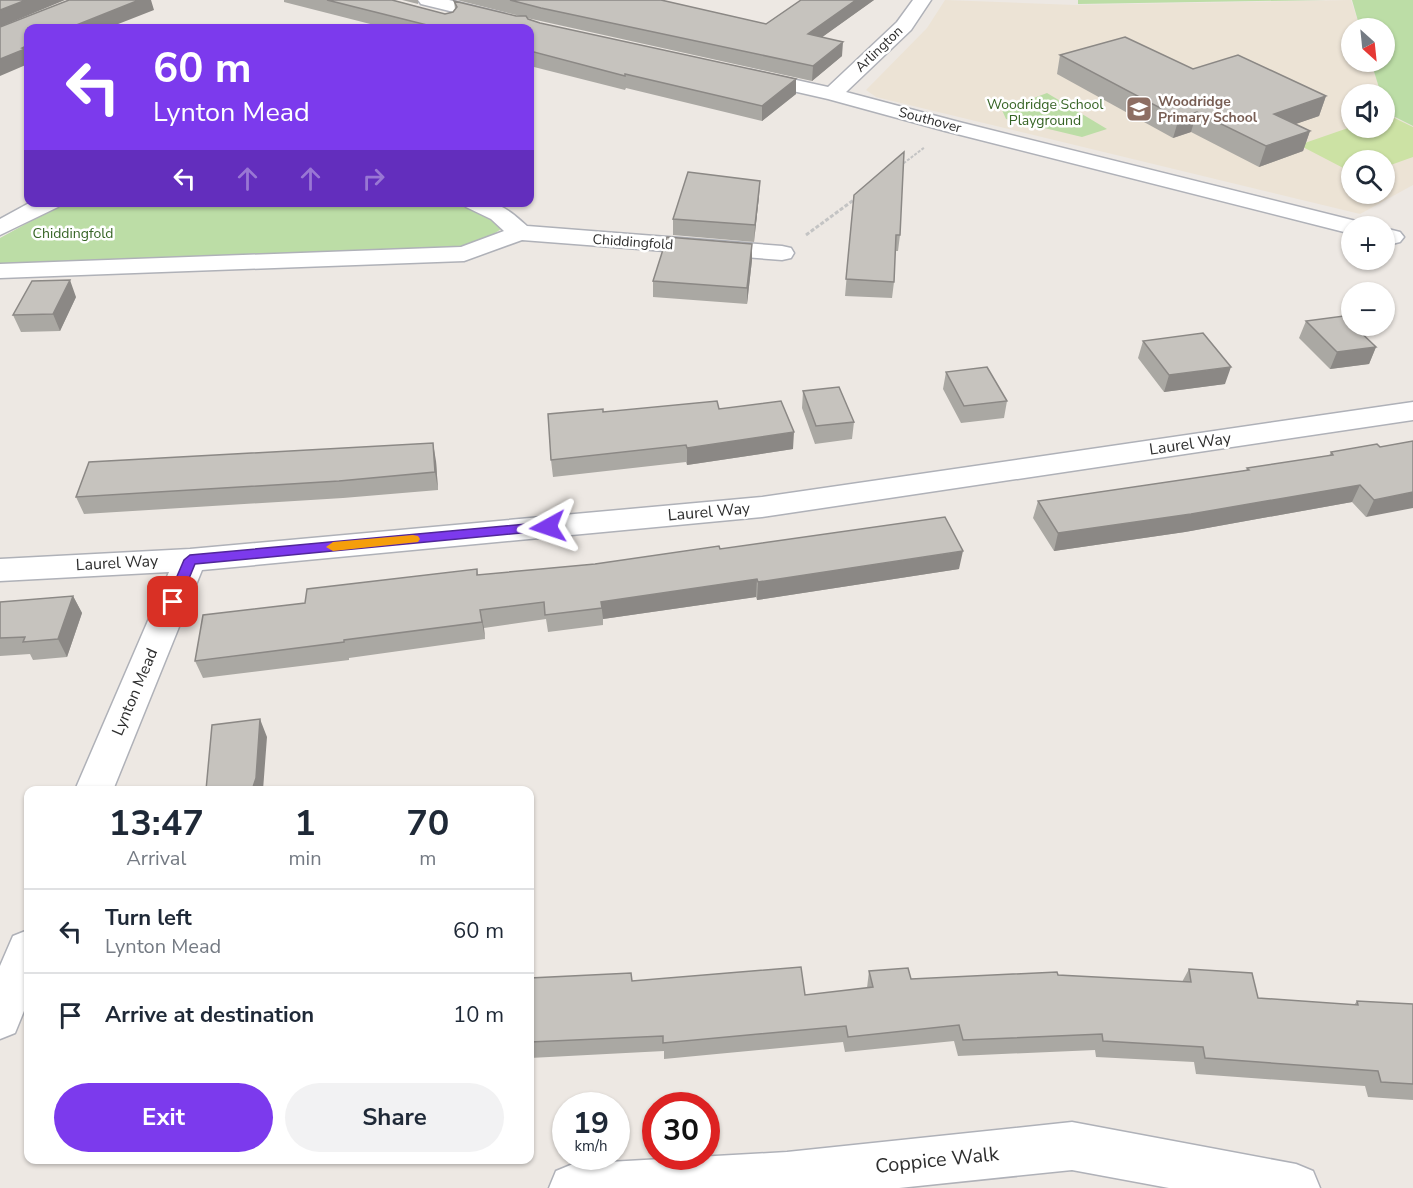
<!DOCTYPE html>
<meta charset="utf-8">
<style>
:root{--surface:#fff;--page:#f2f2f3;--text:#1f2937;--muted:#747a83;--line:#e0e1e3;--accent:#7c3aed}
body{margin:0;font-family:"Nunito Sans",sans-serif;background:var(--page);color:var(--text);height:100vh;display:flex;flex-direction:column;font-size:22px;white-space:nowrap}
*{box-sizing:border-box;margin:0}
p{font-size:20px;color:var(--muted)}
.icon{flex:none;width:33px;height:33px;fill:none;stroke:currentColor;stroke-width:2;stroke-linecap:round;stroke-linejoin:round}
.map{position:relative;flex:1;overflow:hidden}
.panel{position:absolute;left:24px;top:786px;width:510px;height:378px;display:flex;flex-direction:column;background:var(--surface);border-radius:12px;box-shadow:0 2px 4px #0004}
.panel>*{flex:none}
.guide{position:absolute;left:24px;top:24px;width:510px;height:183px;border-radius:12px;box-shadow:0 2px 4px #0004;background:#7c3aed;color:#fff;overflow:hidden}
.needle{width:39px;rotate:153deg}
.controls{position:absolute;left:1341px;top:18px;display:grid;gap:12px}
.controls a{display:grid;place-items:center;width:54px;height:54px;border-radius:50%;background:var(--surface);box-shadow:0 2px 4px #0004;font-size:30px}
.speed{position:absolute;left:552px;top:1092px;display:flex;gap:12px;font-size:30px;font-weight:700;text-align:center}
.speed>*{display:grid;place-content:center;width:78px;height:78px;border-radius:50%;background:var(--surface);box-shadow:0 2px 4px #0004;line-height:1}
.speed small{font-size:15px;font-weight:400}
.speed .limit{border:9px solid #d22;background:#fff;color:#111}
.pin{position:absolute;display:grid;place-items:center;width:51px;height:51px;color:#fff;margin:-26px;border-radius:12px;box-shadow:0 3px 9px #0006}
.me{position:absolute;width:66px;margin:-33px;rotate:265deg;stroke-linejoin:round;filter:drop-shadow(0 0 4px #0008)}
.turn{display:flex;align-items:center;gap:21px;height:126px;padding:0 30px;font-size:27px}
.turn .icon{width:78px;height:78px;stroke-width:2.5}
.turn b{display:block;font-size:42px;line-height:51px}
.lanes{display:flex;align-items:center;height:57px;padding:0 30px;background:#0003;justify-content:center;gap:30px;direction:ltr}
.lanes .off{opacity:.35}
.eta{display:flex;justify-content:space-evenly;align-items:center;height:102px;text-align:center}
.eta b{font-size:36px;font-weight:700;line-height:42px}
.cta{display:flex;gap:12px;margin-top:auto;padding:12px 30px}
.cta a{flex:1;height:69px;border-radius:36px;background:var(--accent);color:#fff;font-size:24px;font-weight:700;line-height:69px;text-align:center}
.cta a+a{background:var(--page);color:var(--text)}
ul{padding:0;list-style:none}
li{display:flex;align-items:center;gap:18px;height:84px;padding:0 30px;border-top:2px solid var(--line)}
li div{flex:1}
li b{display:block;font-size:22px}
li em{font-style:normal}
.map>svg:first-child{display:block}
.education{fill:#ece3d5;fill-rule:evenodd}
.green{fill:#bcdda6}
.pitch{fill:#cce2a4}
.lines{fill:none;stroke-linecap:round;stroke-linejoin:round}
.minor-casing{stroke:#afb1b8;stroke-width:3}
.path-far1{stroke:#c4c4c4;stroke-width:2;stroke-dasharray:3 1.5;stroke-linecap:butt}
.path{stroke:#c4c4c4;stroke-width:3;stroke-dasharray:4 2;stroke-linecap:butt}
.minor{fill:#fff;fill-rule:evenodd}
.wall{fill:#aaa8a3}
.shaded-wall{fill:#8b8885}
.building{fill:#c6c3be;stroke:#8b8885;stroke-width:1.5}
.route{fill:#7c3aed;stroke:#51269a;stroke-width:1.5}
.slow{fill:#f59e0b}
.labels{text-anchor:middle;dominant-baseline:central;stroke-width:5;stroke-linejoin:round;paint-order:stroke}
.far-street-label{font-size:14px;fill:#2e2e2e;stroke:#fff}
.far-education-label{font-size:14px;font-weight:bold;fill:#785e54;stroke:#fff;text-anchor:start}
.far-park-label{font-size:14px;fill:#366425;stroke:#fff}
.street-label{font-size:16px;fill:#2e2e2e;stroke:#fff}
.near-street-label{font-size:20px;fill:#2e2e2e;stroke:#fff}
</style>
<div class="map">
<svg width="1413" height="1188" viewBox="0 0 1413 1188">
<rect width="100%" height="100%" fill="#ede8e3"/>
<path class="education" d="M945 0 1075 5 1351 0 1360 28H1352V62H1371L1381 94H1352V128H1384L1385 105 1387 114 1413 126V185L1360 214 876 97 866 90 927 28ZM1352 160H1384V194H1352Z"/>
<path class="green" d="M1078 0H1326L1078 4Z
M1352 0H1413V126L1387 113 1384 94H1381L1371 62H1384V28H1360Z
M1047 93 1107 129 1082 137 1006 119 1002 110Z
M66 202 461 203 483 212 501 229 482 242 453 249 0 265V238Z"/>
<path class="pitch" d="M1388 115 1413 127V157L1385 167 1384 160H1352L1351 172 1299 145 1351 127 1384 128 1385 117Z"/>
<g class="lines">
<defs>
<path id="minor" d="M418 0H449L505 14 508 18 505 22 499 23 421 4Z
M913 0H931L911 30 846 92 959 122 1360 222 1363 226H1352V234L945 131 828 99 744 80 741 76 744 72 751 70 828 87 897 22Z
M31 202H61L58 207 0 235V219Z
M463 202C498 202 501 203 527 226L782 246 791 248 794 253 791 258 782 260 522 240 464 261 0 278V264L461 247 504 231 491 219 466 207Z
M1384 228 1400 232 1404 237 1400 242 1392 244 1384 242Z
M1413 402V420L762 517 202 570 113 790H75L169 572 0 581V559L190 549 762 497Z
M28 930V1001L15 1033 0 1039V966L13 936Z
M1072 1122 1296 1164 1313 1171 1320 1188H1169L1072 1170 899 1188H549L556 1171 573 1164 787 1152Z"/>
</defs>
<use href="#minor" class="minor-casing"/>
<path class="path-far1" d="M900 166 925 147"/>
<path class="path" d="M806 235 855 199"/>
<use href="#minor" class="minor"/>
</g>
<path class="wall" d="M284 0H392L445 14 453 12 455 9 454 1 516 16H520L457 0H661L766 24 801 0H874L822 37 842 56 812 81 527 18 528 19 540 23 796 94 762 121 626 88 625 90 530 66V28H386L284 2Z
M402 0H418V4Z
M1060 55 1193 69 1326 96 1319 116 1295 124 1310 131 1303 151 1259 167 1191 132 1173 138 1057 74Z
M854 195 900 235 898 251H895L894 282 892 298 845 296Z
M759 196 754 242 673 235V219Z
M752 244V260L747 304 653 297V281Z
M76 297 60 331 21 332 13 315Z
M1306 321 1376 347 1369 364 1330 369 1299 338Z
M1143 341 1225 384 1164 392 1138 358Z
M946 372 1007 401 1004 418 961 423 943 389Z
M803 391 854 422 852 439 815 444 802 408Z
M719 409 793 449 687 465 686 462 553 477 551 460 603 412Z
M1413 441 1366 517 1352 502 1185 532 1054 551 1033 518 1038 501 1246 471 1247 468 1329 456 1331 452 1380 447Z
M436 461 438 490 343 498 84 514 76 497Z
M720 549 959 569 757 600 756 597 603 619V625L548 632 546 619 484 628 485 639 349 658V660L203 678 195 661 305 603 477 569 478 575 595 564Z
M73 596 82 613 67 657 33 660 30 654 0 656V602Z
M1189 969 1258 998 1354 1005 1357 1001 1413 1004V1100L1368 1097 1365 1086 1196 1074 1194 1062 1096 1057 1095 1050 958 1056 954 1041 845 1052 843 1042 664 1059V1051L530 1058V978L632 981 805 995 867 988 869 971 911 979 1058 975 1182 982Z"/>
<path class="shaded-wall" d="M26 0H65L0 27V10Z
M139 0H151L154 10 108 28H69Z
M856 0H874L807 48 808 34Z
M843 42 842 56 812 81 813 66Z
M28 45V64L0 76V59Z
M796 79V94L762 121V106Z
M1326 96 1319 116 1267 134 1274 114Z
M1197 112 1191 132 1173 138 1179 118Z
M1310 131 1303 151 1259 167 1266 146Z
M760 181 759 196 754 242 755 225Z
M752 244V260L747 304V288Z
M70 280 76 297 60 331 53 314Z
M1376 347 1369 364 1330 369 1337 352Z
M1231 367 1225 384 1164 392 1169 375Z
M794 432 793 449 687 465V448Z
M433 443 436 461 438 490 435 472Z
M1360 485 1352 502 1185 532 1054 551 1058 533Z
M1413 492V508L1366 517 1374 500Z
M963 551 959 569 757 600 758 582Z
M757 579 756 597 603 619 601 602Z
M73 596 82 613 67 657 58 639Z
M480 610 484 628 485 639 482 622Z
M260 719 267 737 263 790H252Z"/>
<path class="building" d="M0 0H26L0 10Z
M69 0H139L69 28H28V45L22 48 25 49 0 59V27Z
M327 0H392L445 14 453 12 457 7 454 1 516 16H526L528 19 540 23 796 79 762 106 625 74V76L530 51V28H439Z
M510 0H661L766 24 801 0H856L808 34 843 42 813 66 541 8Z
M1125 37 1193 69 1238 55 1326 96 1274 114 1310 131 1266 146 1197 112 1179 118 1060 55Z
M904 152 900 235H896L894 282 846 279 854 195Z
M688 172 760 181 755 225 673 219Z
M667 237 752 244 747 288 653 281Z
M70 280 53 314 13 315 32 281Z
M1344 316 1352 323V326H1354L1376 347 1337 352 1306 321Z
M1203 333 1231 367 1169 375 1143 341Z
M987 367 1007 401 964 406 946 372Z
M839 387 854 422 816 426 803 391Z
M717 401 719 409 781 401 794 432 687 448 686 445 551 460 548 414 603 409V412Z
M1413 441V492L1374 500 1360 485 1191 514 1058 533 1038 501 1249 470 1247 468 1333 455 1331 452 1377 444 1380 447Z
M433 443 435 472 339 481 76 497 89 462Z
M945 517 963 551 758 582 757 579 601 602 602 608 545 615 544 602 480 610 482 622 344 640V642L195 661 203 615 305 603 307 589 477 569V575L595 564 719 546 720 549Z
M73 596 58 639 23 642 25 637 0 638V602Z
M260 719 256 778 252 790H206L212 725Z
M801 967 805 995 873 987 869 971 908 968 911 979 1057 972 1058 975 1191 982 1189 969 1252 973 1258 998 1358 1005 1357 1001 1413 1004V1084L1381 1082 1378 1071 1205 1058 1203 1047 1103 1041 1102 1034 963 1040 959 1025 848 1037 846 1026 663 1043V1036L530 1042V978L631 973 632 981Z"/>
<path class="route" d="M548 522 552 524 554 527 552 530 195 564 178 605 173 606 166 602 184 560 190 555Z"/>
<path class="slow" d="M413 535 418 536 420 539 418 542 333 551 326 547 333 542Z"/>
<defs>
<symbol id="school-square" viewBox="-11 -11 22 22"><rect x="-9" y="-9" width="18" height="18" rx="4" fill="#8d6e63" stroke="#fff"/><path d="M0-5L7-2L0 1L-7-2ZM-4 1L0 2.5L4 1V4Q0 6-4 4Z" fill="#fff"/></symbol>
</defs>
<g fill-rule="evenodd">
<use href="#school-square" x="1124" y="94" width="30" height="30"/>
</g>
<g class="labels">
<g class="far-street-label">
<text transform="translate(879 49) rotate(-44)">Arlington</text>
<text transform="translate(930 120) rotate(15)">Southover</text>
<text transform="translate(633 242) rotate(4)">Chiddingfold</text>
</g>
<g class="far-education-label">
<text x="1158" y="101">Woodridge<tspan x="1158" dy="16">Primary School</tspan></text>
</g>
<g class="far-park-label">
<text x="1045" y="104">Woodridge School<tspan x="1045" dy="16">Playground</tspan></text>
<text x="73" y="233">Chiddingfold</text>
</g>
<g class="street-label">
<text transform="translate(1190 444) rotate(-8)">Laurel Way</text>
<text transform="translate(709 512) rotate(-5)">Laurel Way</text>
<text transform="translate(117 563) rotate(-3)">Laurel Way</text>
<text transform="translate(135 692) rotate(-67)">Lynton Mead</text>
</g>
<g class="near-street-label">
<text transform="translate(937 1160) rotate(-6)">Coppice Walk</text>
</g>
</g>
</svg>
<div class="controls">
<a><svg class="needle" viewBox="-14 -14 28 28"><path d="M0-13l5 13h-10z" fill="#e53935"/><path d="M0 13l5-13h-10z" fill="#747a83"/></svg></a>
<a><svg class="icon" aria-label="sound" viewBox="0 0 24 24"><path d="M4 9h4l5-4v14l-5-4H4zM17 9q2 3 0 6"/></svg></a>
<a><svg class="icon" aria-label="search" viewBox="0 0 24 24"><circle cx="10" cy="10" r="6"/><path d="M15 15l6 6"/></svg></a>
<a>+</a>
<a>−</a>
</div>
<div class="speed"><div>19<small>km/h</small></div><div class="limit">30</div></div>
<div class="pin" style="left:173px;top:602px;background:#d93025"><svg class="icon" aria-label="arrive" viewBox="0 0 24 24"><path d="M6 21V4h12l-3 4 3 4H6"/></svg></div>
<svg class="me" style="left:548px;top:527px" viewBox="-20 -20 40 40"><path d="M0-17L14 15 0 8-14 15z" fill="#7c3aed" stroke="#fff" stroke-width="4"/></svg>
<div class="guide">
<div class="turn"><svg class="icon" aria-label="left" viewBox="0 0 24 24"><path d="M17 20v-9H6M10 6l-5 5 5 5"/></svg><div><b>60 m</b>Lynton Mead</div></div>
<div class="lanes"><svg class="icon" aria-label="left" viewBox="0 0 24 24"><path d="M17 20v-9H6M10 6l-5 5 5 5"/></svg><svg class="icon off" aria-label="ahead" viewBox="0 0 24 24"><path d="M12 20V5M6 11l6-6 6 6"/></svg><svg class="icon off" aria-label="ahead" viewBox="0 0 24 24"><path d="M12 20V5M6 11l6-6 6 6"/></svg><svg class="icon off" aria-label="right" viewBox="0 0 24 24"><path d="M7 20v-9h11M14 6l5 5-5 5"/></svg></div>
</div>
<section class="panel">
<div class="eta">
<div><b>13:47</b><p>Arrival</p></div>
<div><b>1</b><p>min</p></div>
<div><b>70</b><p>m</p></div>
</div>
<ul>
<li><svg class="icon" aria-label="left" viewBox="0 0 24 24"><path d="M17 20v-9H6M10 6l-5 5 5 5"/></svg><div><b>Turn left</b><p>Lynton Mead</p></div><em>60 m</em></li>
<li><svg class="icon" aria-label="arrive" viewBox="0 0 24 24"><path d="M6 21V4h12l-3 4 3 4H6"/></svg><div><b>Arrive at destination</b></div><em>10 m</em></li>
</ul>
<div class="cta"><a>Exit</a><a>Share</a></div>
</section>
</div>
